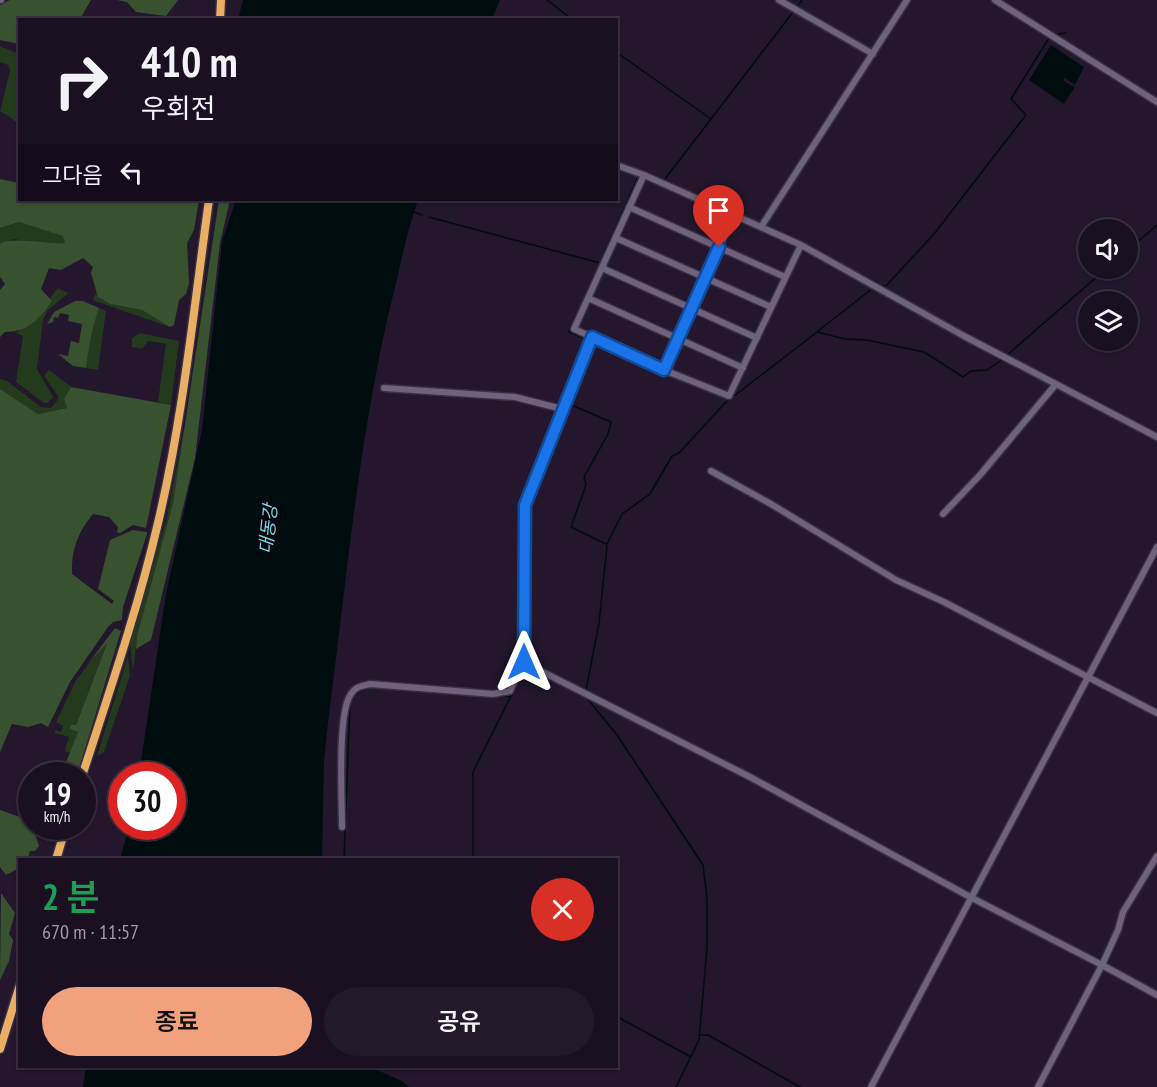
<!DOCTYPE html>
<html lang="ko">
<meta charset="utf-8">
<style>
:root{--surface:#1a1022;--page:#23192a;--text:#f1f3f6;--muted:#9f9da5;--line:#383040;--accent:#f1a17b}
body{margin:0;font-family:"PT Sans Narrow","Noto Sans KR",sans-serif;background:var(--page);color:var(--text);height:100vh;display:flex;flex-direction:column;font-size:22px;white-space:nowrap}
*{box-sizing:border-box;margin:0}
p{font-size:20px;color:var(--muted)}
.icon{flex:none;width:33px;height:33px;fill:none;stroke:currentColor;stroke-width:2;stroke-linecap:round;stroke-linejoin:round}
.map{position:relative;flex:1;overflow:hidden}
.sheet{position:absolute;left:18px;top:858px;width:600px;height:210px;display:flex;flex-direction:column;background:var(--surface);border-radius:0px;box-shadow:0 2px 4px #0004,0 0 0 2px var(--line)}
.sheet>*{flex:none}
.hud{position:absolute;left:18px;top:18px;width:600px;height:183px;border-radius:0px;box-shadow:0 2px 4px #0004,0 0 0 2px var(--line);background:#1a1022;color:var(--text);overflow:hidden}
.tools{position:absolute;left:1078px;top:219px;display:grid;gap:12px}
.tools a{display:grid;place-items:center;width:60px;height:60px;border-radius:50%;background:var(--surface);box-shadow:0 2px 4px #0004,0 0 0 2px var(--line);font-size:30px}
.speed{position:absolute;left:18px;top:762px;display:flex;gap:12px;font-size:30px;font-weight:700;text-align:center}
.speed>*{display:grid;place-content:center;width:78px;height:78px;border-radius:50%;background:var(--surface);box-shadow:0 2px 4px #0004,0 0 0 2px var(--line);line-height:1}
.speed small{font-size:15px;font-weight:400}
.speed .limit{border:9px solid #d22;background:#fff;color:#111}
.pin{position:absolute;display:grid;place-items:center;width:51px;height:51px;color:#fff;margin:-62px -26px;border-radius:50% 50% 50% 0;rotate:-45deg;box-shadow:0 0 6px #0007}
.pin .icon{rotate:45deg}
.me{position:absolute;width:66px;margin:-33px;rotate:0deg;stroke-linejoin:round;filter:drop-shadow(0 0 4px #0008)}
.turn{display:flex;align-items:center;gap:21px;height:126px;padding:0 24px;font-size:27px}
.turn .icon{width:78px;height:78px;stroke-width:2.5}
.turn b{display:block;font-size:42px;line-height:51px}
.then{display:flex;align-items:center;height:57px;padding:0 24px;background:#0003;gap:12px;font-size:22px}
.round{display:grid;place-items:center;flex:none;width:63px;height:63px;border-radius:32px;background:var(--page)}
.overview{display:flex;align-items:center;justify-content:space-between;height:102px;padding:0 24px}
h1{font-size:36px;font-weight:600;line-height:45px;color:#1e9e55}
.cta{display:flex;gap:12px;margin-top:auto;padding:12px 24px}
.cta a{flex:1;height:69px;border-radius:36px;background:var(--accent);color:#111;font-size:24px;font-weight:600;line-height:69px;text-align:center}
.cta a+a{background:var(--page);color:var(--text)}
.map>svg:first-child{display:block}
.green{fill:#233a1c}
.forest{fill:#385230}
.water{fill:#000d0f}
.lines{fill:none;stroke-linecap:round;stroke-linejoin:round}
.stream{stroke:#000d0f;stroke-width:1.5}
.minor-casing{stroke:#392f42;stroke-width:9}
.highway-casing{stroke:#392f42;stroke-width:11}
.minor{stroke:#70617d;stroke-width:6}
.highway{stroke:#e9af64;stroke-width:8}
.route-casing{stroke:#114b97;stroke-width:15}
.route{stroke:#1a73e8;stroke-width:10}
.labels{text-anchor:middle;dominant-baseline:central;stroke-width:6;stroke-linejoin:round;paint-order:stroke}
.water-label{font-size:18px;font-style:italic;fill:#7adbe4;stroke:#0a050e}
</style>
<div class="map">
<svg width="1157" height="1087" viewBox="0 0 1157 1087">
<rect width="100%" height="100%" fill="#23162d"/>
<path class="green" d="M0 46 19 54V123C12 121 9 114 0 112L10 70 8 65 0 62Z
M19 222 64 236 65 243H31L15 239 0 244V228Z
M76 287 48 310 43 320 37 369 53 397 48 403H44L16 382 23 336 14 332H17L51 301 50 298 58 288 68 293Z
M97 291 98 297 110 304 142 310 170 327 95 301 93 299Z
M99 308 106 311 98 370 86 368 91 325Z
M140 333 179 341 171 405 158 402 166 344 148 341 142 349 132 347V338Z
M49 370 71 387 64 399 67 408 38 414 0 389V379L7 381 41 407 51 408 57 401 58 396 44 376Z
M185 425 173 503 137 636 133 672 130 644 166 521Z
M107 642 76 725 71 729 78 732 71 751 67 753 65 750 69 737 55 733V730L61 732 63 726 56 722 76 680Z
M128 656 130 676 104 752 97 756Z"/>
<path class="forest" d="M10 0H91L80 19 20 20 19 44 0 40V5Z
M117 0H178L166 16 136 12 127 2Z
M0 179 19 183 20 200H199L194 230 187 243 189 283 186 294 179 300 174 325 170 327 142 310 110 304 98 297 91 273 93 267 83 258 61 270 49 268 41 289 52 301C40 319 27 332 5 332L0 337V290L5 284 0 277V244C10 236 49 245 65 243L63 236 19 222 0 228Z
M219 200H230L220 243 195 458 151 640 136 649 137 636 173 503Z
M75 301H83L99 308C92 327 89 347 86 368L73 366 58 354 68 356 71 341 79 343 82 324 68 321 69 315 60 313 58 318 54 317 53 322 47 324 54 312Z
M71 387 171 405 146 528 133 525 120 533 117 532 118 527 109 517 93 514C78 532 71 550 72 574L112 604 114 601 98 589 110 540 133 530 147 532V534L123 607 122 620 113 622 108 627 70 682 48 727 41 723 28 727 12 724 0 752V389L38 414 67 408 64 399Z
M115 628 121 631 77 775H61L78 732 70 729 71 725H76L107 643 87 665Z
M0 810 31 821 39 846 35 851H30L28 859 20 860 19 868 6 875 0 867Z
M1 893 15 913 9 934 13 940 9 961 0 980Z"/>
<path class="water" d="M243 0H500L492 19H238Z
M1051 45 1084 67 1075 85 1065 78 1063 81 1075 87 1064 104 1029 80Z
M236 200H418C408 228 402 258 395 287 359 430 347 577 328 722L324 762 322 859H120L129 827 172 826V776L139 775 166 594 202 430 222 242Z
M86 1066 370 1067 402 1081 409 1087H83Z"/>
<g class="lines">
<path class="stream" d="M547 0 573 20
M796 8 802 0
M1052 35 1066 33
M616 52 711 119
M640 173 641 170 760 223
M665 179 793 12
M414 212 422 215
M429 217 600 263 638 177
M764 225 804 243
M1128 250 1157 225
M852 270 885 287 934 234 1026 115 1011 99 1049 38
M818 331 873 288
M588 340 569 332 600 264
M1006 356 1107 268
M584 366 592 343
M569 404 611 422 608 434 584 477 586 485 571 527 606 544
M607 544 622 514 650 494 672 456 679 453 725 403 817 332 845 339 867 340 924 352 963 377 971 371 987 370 1003 359
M527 565 531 498
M526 661V648
M586 690 599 623 607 546
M495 696H511
M586 697 617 735 703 865 707 899V948L699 1040 676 1087
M352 698C363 684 381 688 397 689
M344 860 350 703
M473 860V772L526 666
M616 1016 691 1057
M701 1035H708L800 1087"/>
<defs>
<path id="minor" d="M0 0H1
M779 0 873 54
M995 0 1157 102
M616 165 644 175 801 245 964 336 1157 437
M629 207 785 277
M761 227 907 0
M616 238 771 307
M602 268 757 338
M588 298 743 368
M592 337 664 370 734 215
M664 370 729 396 801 245
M384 388 515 397 562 409
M711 471 771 504 896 580 944 602 1157 713
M943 514 980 475 1056 384
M523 662 750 777 972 898 1102 965 1038 1087
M342 827C342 800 337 713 351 694 356 686 362 686 370 684L493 694 510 691 523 662 525 505 592 337 574 329 644 175
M1157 856 1123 912 1118 930 1102 965 1157 995
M871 1087 1157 547"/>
<path id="highway" d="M220 20 221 0
M82 776C109 693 138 609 158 523 183 418 194 307 209 200
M56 860 66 826
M0 1049 20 985"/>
</defs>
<use href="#minor" class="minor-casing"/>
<use href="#highway" class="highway-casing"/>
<use href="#minor" class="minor"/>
<use href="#highway" class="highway"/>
</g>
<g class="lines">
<defs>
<path id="route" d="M524 662 525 505 592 337 664 370 719 247"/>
</defs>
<use href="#route" class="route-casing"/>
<use href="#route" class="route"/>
</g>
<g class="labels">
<g class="water-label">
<text transform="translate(268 529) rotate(-84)">대동강</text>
</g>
</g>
</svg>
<div class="tools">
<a><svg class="icon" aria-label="sound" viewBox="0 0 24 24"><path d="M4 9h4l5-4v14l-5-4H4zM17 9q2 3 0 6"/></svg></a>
<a><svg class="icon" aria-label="layers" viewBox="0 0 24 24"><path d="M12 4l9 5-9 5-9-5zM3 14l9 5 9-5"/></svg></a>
</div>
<div class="speed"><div>19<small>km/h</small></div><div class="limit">30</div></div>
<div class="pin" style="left:719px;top:247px;background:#d93025"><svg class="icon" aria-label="arrive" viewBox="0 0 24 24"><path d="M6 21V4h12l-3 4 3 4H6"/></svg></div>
<svg class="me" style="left:524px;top:662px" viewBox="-20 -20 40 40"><path d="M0-17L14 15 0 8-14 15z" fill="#1a73e8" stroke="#fff" stroke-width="4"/></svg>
<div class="hud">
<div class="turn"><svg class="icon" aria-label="right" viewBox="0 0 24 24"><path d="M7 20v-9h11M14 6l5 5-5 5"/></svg><div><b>410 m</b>우회전</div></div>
<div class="then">그다음<svg class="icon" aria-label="left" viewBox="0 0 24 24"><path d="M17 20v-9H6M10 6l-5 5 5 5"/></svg></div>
</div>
<section class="sheet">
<div class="overview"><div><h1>2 분</h1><p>670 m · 11:57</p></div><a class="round" style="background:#d93025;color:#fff"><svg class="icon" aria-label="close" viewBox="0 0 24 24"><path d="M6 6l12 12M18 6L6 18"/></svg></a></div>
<div class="cta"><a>종료</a><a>공유</a></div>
</section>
</div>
